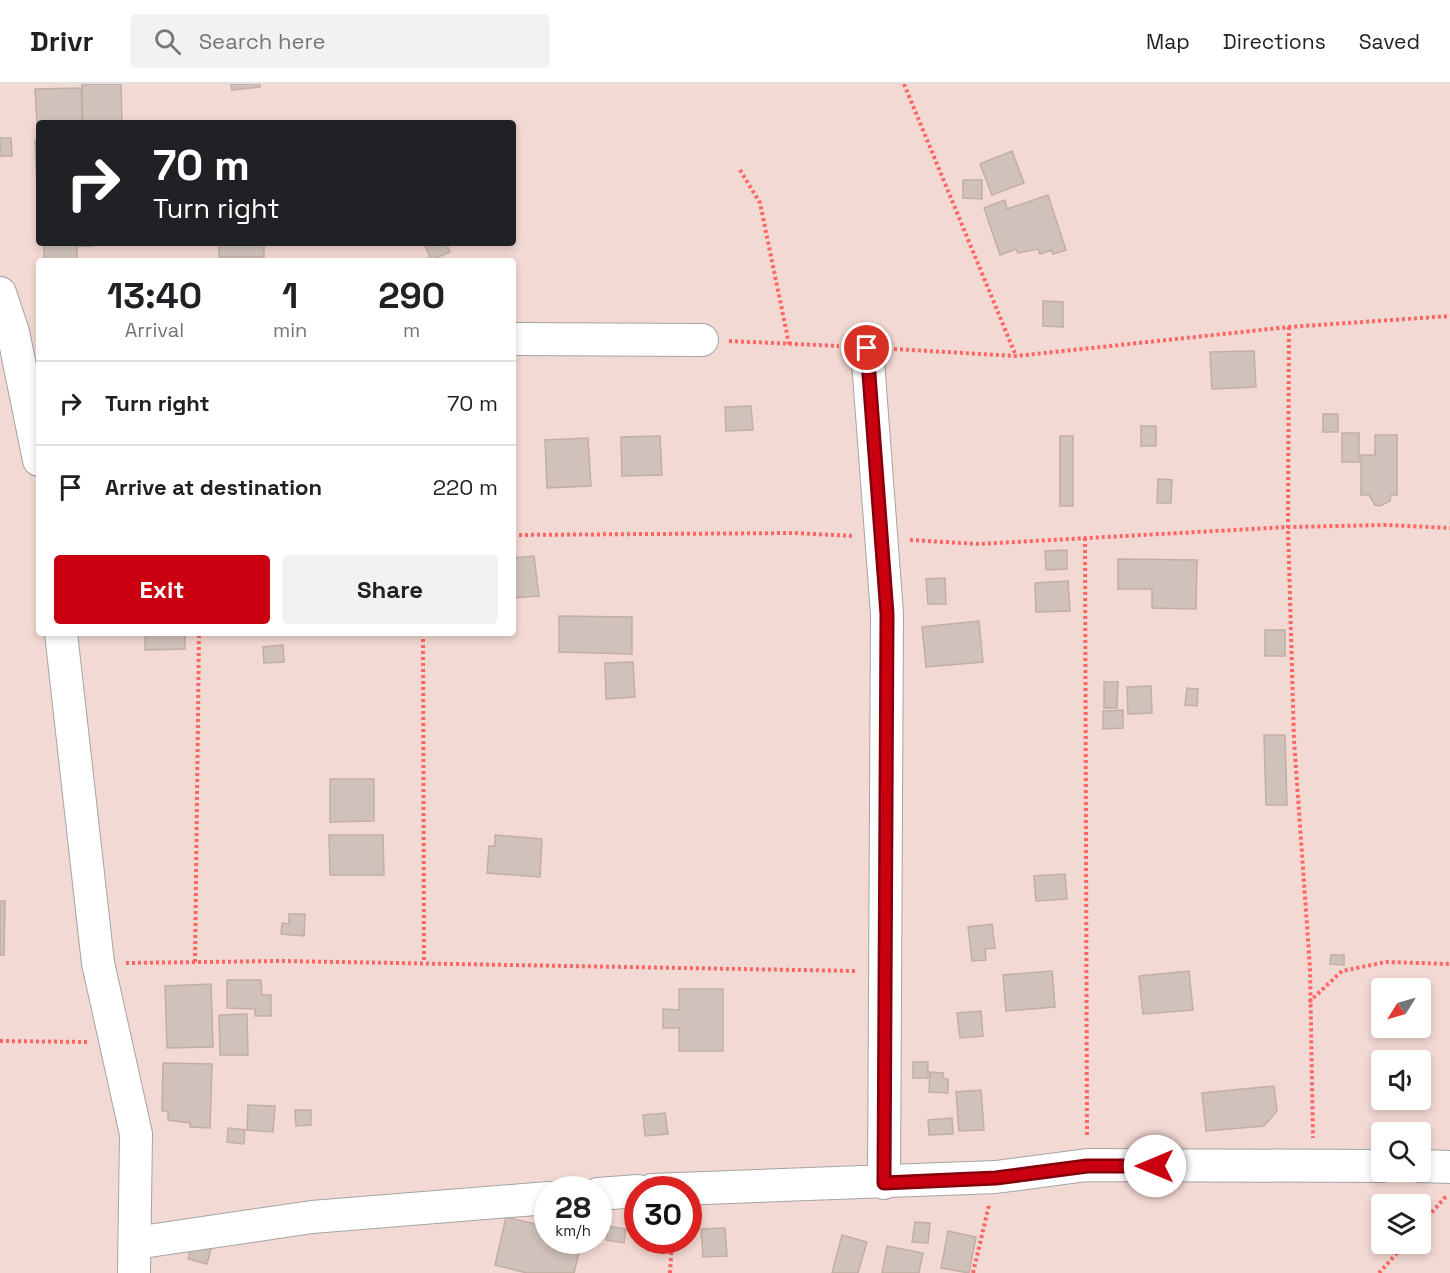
<!DOCTYPE html>
<style>
:root{--surface:#fff;--page:#f2f2f2;--text:#202124;--muted:#757577;--line:#e0e0e0;--accent:#ca0011}
body{margin:0;font-family:"Space Grotesk",sans-serif;background:var(--page);color:var(--text);height:100vh;display:flex;flex-direction:column;font-size:22px;white-space:nowrap}
*{box-sizing:border-box;margin:0}
p{font-size:20px;color:var(--muted)}
.icon{flex:none;width:33px;height:33px;fill:none;stroke:currentColor;stroke-width:2;stroke-linecap:round;stroke-linejoin:round}
.map{position:relative;flex:1;overflow:hidden}
.panel{position:absolute;left:36px;top:174px;width:480px;height:378px;display:flex;flex-direction:column;background:var(--surface);border-radius:6px;box-shadow:0 3px 9px #0003}
.panel>*{flex:none}
.hud{position:absolute;left:36px;top:36px;width:480px;height:126px;border-radius:6px;box-shadow:0 3px 9px #0003;background:#202124;color:#fff;overflow:hidden}
.needle{width:39px;rotate:233deg}
.buttons{position:absolute;left:1371px;top:894px;display:grid;gap:12px}
.buttons a{display:grid;place-items:center;width:60px;height:60px;border-radius:6px;background:var(--surface);box-shadow:0 3px 9px #0003;font-size:30px}
.speed{position:absolute;left:534px;top:1092px;display:flex;gap:12px;font-size:30px;font-weight:700;text-align:center}
.speed>*{display:grid;place-content:center;width:78px;height:78px;border-radius:50%;background:var(--surface);box-shadow:0 3px 9px #0003;line-height:1}
.speed small{font-size:15px;font-weight:400}
.speed .limit{border:9px solid #d22;background:#fff;color:#111}
.pin{position:absolute;display:grid;place-items:center;width:51px;height:51px;color:#fff;margin:-26px;border:3px solid #fff;border-radius:50%;box-shadow:0 2px 6px #0007}
.me{position:absolute;width:66px;margin:-33px;rotate:270deg;stroke-linejoin:round;filter:drop-shadow(0 0 4px #0008)}
.turn{display:flex;align-items:center;gap:21px;height:126px;padding:0 18px;font-size:27px}
.turn .icon{width:78px;height:78px;stroke-width:2.5}
.turn b{display:block;font-size:42px;line-height:51px}
.eta{display:flex;justify-content:space-evenly;align-items:center;height:102px;text-align:center}
.eta b{font-size:36px;font-weight:800;line-height:42px}
.action{display:flex;gap:12px;margin-top:auto;padding:12px 18px}
.action a{flex:1;height:69px;border-radius:6px;background:var(--accent);color:#fff;font-size:24px;font-weight:800;line-height:69px;text-align:center}
.action a+a{background:var(--page);color:var(--text)}
ul{padding:0;list-style:none}
li{display:flex;align-items:center;gap:18px;height:84px;padding:0 18px;border-top:2px solid var(--line)}
li div{flex:1}
li b{display:block;font-size:22px}
li em{font-style:normal}
header{display:flex;align-items:center;gap:36px;box-sizing:border-box;height:84px;padding:0 30px;background:var(--surface);border-bottom:2px solid var(--line)}
header strong{font-size:28px}
nav{display:flex;gap:33px;margin-inline-start:auto;font-size:21px}
.search{width:420px;height:54px;background:var(--page);display:flex;align-items:center;gap:15px;box-sizing:border-box;padding:0 21px;border-radius:6px;color:var(--muted);font-size:22px}
.map>svg:first-child{display:block}
.military{fill:#f3d9d3;fill-rule:evenodd}
.building{fill:#d0c2ba;stroke:#c2aea2;stroke-width:1.5}
.lines{fill:none;stroke-linecap:round;stroke-linejoin:round}
.minor-casing{stroke:#a4a4a4;stroke-width:34}
.path{stroke:#ff6663;stroke-width:4;stroke-dasharray:3 3;stroke-linecap:butt}
.minor{stroke:#fff;stroke-width:32}
.route-casing{stroke:#83000b;stroke-width:15}
.route{stroke:#ca0011;stroke-width:10}
</style>
<header>
<strong>Drivr</strong>
<div class="search"><svg class="icon" aria-label="search" viewBox="0 0 24 24"><circle cx="10" cy="10" r="6"/><path d="M15 15l6 6"/></svg>Search here</div>
<nav><a>Map</a><a>Directions</a><a>Saved</a></nav>
</header>
<div class="map">
<svg width="1450" height="1189" viewBox="0 0 1450 1189">
<rect width="100%" height="100%" fill="#efeae1"/>
<path class="military" d="M0 0H1450V1189H0ZM39 39H513V159H39ZM39 177H513V549H39ZM1382 904H1420V944H1382ZM1382 976H1420V1016H1382ZM1382 1048H1420V1088H1382ZM548 1106H598V1156H548ZM638 1106H688V1156H638ZM1382 1120H1420V1160H1382Z"/>
<path class="building" d="M82 0H121L122 39H83Z
M231 0H260V3L232 6Z
M81 4 82 38 37 39 35 5Z
M0 54H11L12 72H0Z
M39 55V105H37L35 56Z
M1012 67 1024 99 992 111 980 80Z
M963 96H982V115L963 114Z
M1048 111 1066 166 1053 170 1052 166 1040 170 1038 165 1018 169 1016 165 1000 171 984 124 1005 116 1007 125Z
M44 159H92L93 162H77V175L44 176Z
M219 159H264V173H219Z
M424 159H446L450 168 431 176Z
M1043 217 1063 218V243L1043 242Z
M1254 267 1256 303 1212 305 1210 268Z
M751 322 753 346 726 347 725 323Z
M1323 330H1338V348H1323Z
M1141 342H1156V362H1141Z
M1342 349H1359V378H1342Z
M1375 351H1397V411H1391L1390 417 1380 422 1375 421 1369 411H1361V371H1375Z
M660 352 662 391 622 392 621 353Z
M1060 352H1073V422H1060Z
M588 354 591 402 547 404 545 356Z
M1158 395 1172 396 1171 419H1157Z
M1067 466V485L1046 486 1045 467Z
M534 472 539 512 513 514V474Z
M1118 475 1197 476 1196 525 1152 524V505H1118Z
M945 494 946 520H928L926 495Z
M1068 497 1070 527 1036 528 1035 499Z
M559 532 632 533V570L559 568Z
M979 537 983 578 926 583 922 543Z
M1265 546H1285V572H1265Z
M145 549H185V565L145 566Z
M283 561 284 578 264 579 263 563Z
M633 578 635 613 606 615 605 579Z
M1104 598H1118L1117 624H1104Z
M1151 602 1152 629 1128 630 1127 603Z
M1187 604 1198 605 1197 622 1185 621Z
M1123 626V644L1103 645V627Z
M1264 651H1285L1287 721H1266Z
M330 695H374V737L330 738Z
M329 751H383L384 791H330Z
M495 751 542 755 540 793 487 789 489 762H495Z
M1065 790 1067 815 1036 817 1034 792Z
M0 817H5L4 871H0Z
M289 830H305L304 852 281 850 282 839 289 840Z
M992 840 995 864 985 865 986 876 972 877 968 843Z
M1331 871H1344V881L1330 880Z
M1052 887 1055 923 1006 927 1003 891Z
M1189 887 1193 926 1143 930 1139 892Z
M227 896H261L262 911H271V932H255V925L227 924Z
M211 900 213 963 167 964 165 902Z
M679 905H723V967H679V944H663V925L679 926Z
M981 927 983 952 960 954 957 929Z
M247 930 248 971H220L219 931Z
M913 978H928V994H913Z
M163 979 212 980 210 1044 190 1043V1039L168 1036V1027H162Z
M930 988 943 989V994L948 995V1009L929 1008Z
M1274 1002 1277 1027 1264 1042 1206 1047 1202 1009Z
M981 1006 984 1046 959 1047 956 1008Z
M248 1021 275 1022 273 1048 247 1046Z
M295 1026H311V1041L296 1042Z
M665 1029 668 1050 645 1052 643 1031Z
M952 1034 953 1050 929 1051 928 1036Z
M228 1044 245 1046 244 1060 227 1058Z
M506 1133 548 1143V1156H582L574 1189H527L495 1181Z
M915 1138 930 1139 928 1159 912 1158Z
M608 1142 626 1145 624 1159 606 1156Z
M725 1144 727 1172 703 1173 701 1145Z
M948 1147 976 1153 969 1189 941 1184Z
M842 1151 867 1158 858 1189H832Z
M192 1156 212 1161 207 1180 188 1175Z
M649 1156H665L663 1166 647 1162Z
M887 1162 923 1169 919 1189H882Z"/>
<g class="lines">
<defs>
<path id="minor" d="M0 209 13 248 39 376
M513 255 702 256
M867 264 887 530 884 1099
M61 549 98 879 136 1050 134 1189
M1420 1082 1450 1083
M652 1106 996 1093 1087 1081 1382 1082
M598 1110 638 1107
M135 1159 312 1133 548 1114"/>
</defs>
<use href="#minor" class="minor-casing"/>
<path class="path" d="M904 0 1016 272
M740 86 760 119 789 260
M1289 243 1288 443 1294 656 1310 884 1313 1054
M729 257 839 262
M894 265 1016 272 1289 243 1450 232
M513 451 794 449 854 452
M1085 454 1087 1054
M910 456 979 460 1288 443 1386 441 1450 444
M423 549 424 879
M195 878 199 549
M126 879 281 877 856 887
M1309 918 1342 887 1386 878 1450 880
M0 957 88 958
M1420 1142 1447 1111
M670 1189 672 1156
M973 1189 989 1121
M1379 1189 1405 1160"/>
<use href="#minor" class="minor"/>
</g>
<g class="lines">
<defs>
<path id="route" d="M867 264 887 530 884 1099 996 1094 1087 1082H1155"/>
</defs>
<use href="#route" class="route-casing"/>
<use href="#route" class="route"/>
</g>
</svg>
<div class="buttons">
<a><svg class="needle" viewBox="-14 -14 28 28"><path d="M0-13l5 13h-10z" fill="#e53935"/><path d="M0 13l5-13h-10z" fill="#757577"/></svg></a>
<a><svg class="icon" aria-label="sound" viewBox="0 0 24 24"><path d="M4 9h4l5-4v14l-5-4H4zM17 9q2 3 0 6"/></svg></a>
<a><svg class="icon" aria-label="search" viewBox="0 0 24 24"><circle cx="10" cy="10" r="6"/><path d="M15 15l6 6"/></svg></a>
<a><svg class="icon" aria-label="layers" viewBox="0 0 24 24"><path d="M12 4l9 5-9 5-9-5zM3 14l9 5 9-5"/></svg></a>
</div>
<div class="speed"><div>28<small>km/h</small></div><div class="limit">30</div></div>
<div class="pin" style="left:867px;top:264px;background:#d93025"><svg class="icon" aria-label="arrive" viewBox="0 0 24 24"><path d="M6 21V4h12l-3 4 3 4H6"/></svg></div>
<svg class="me" style="left:1155px;top:1082px" viewBox="-20 -20 40 40"><circle r="19" fill="#fff"/><path d="M0-13L10 11 0 6-10 11z" fill="#ca0011"/></svg>
<div class="hud">
<div class="turn"><svg class="icon" aria-label="right" viewBox="0 0 24 24"><path d="M7 20v-9h11M14 6l5 5-5 5"/></svg><div><b>70 m</b>Turn right</div></div>
</div>
<section class="panel">
<div class="eta">
<div><b>13:40</b><p>Arrival</p></div>
<div><b>1</b><p>min</p></div>
<div><b>290</b><p>m</p></div>
</div>
<ul>
<li><svg class="icon" aria-label="right" viewBox="0 0 24 24"><path d="M7 20v-9h11M14 6l5 5-5 5"/></svg><div><b>Turn right</b></div><em>70 m</em></li>
<li><svg class="icon" aria-label="arrive" viewBox="0 0 24 24"><path d="M6 21V4h12l-3 4 3 4H6"/></svg><div><b>Arrive at destination</b></div><em>220 m</em></li>
</ul>
<div class="action"><a>Exit</a><a>Share</a></div>
</section>
</div>
